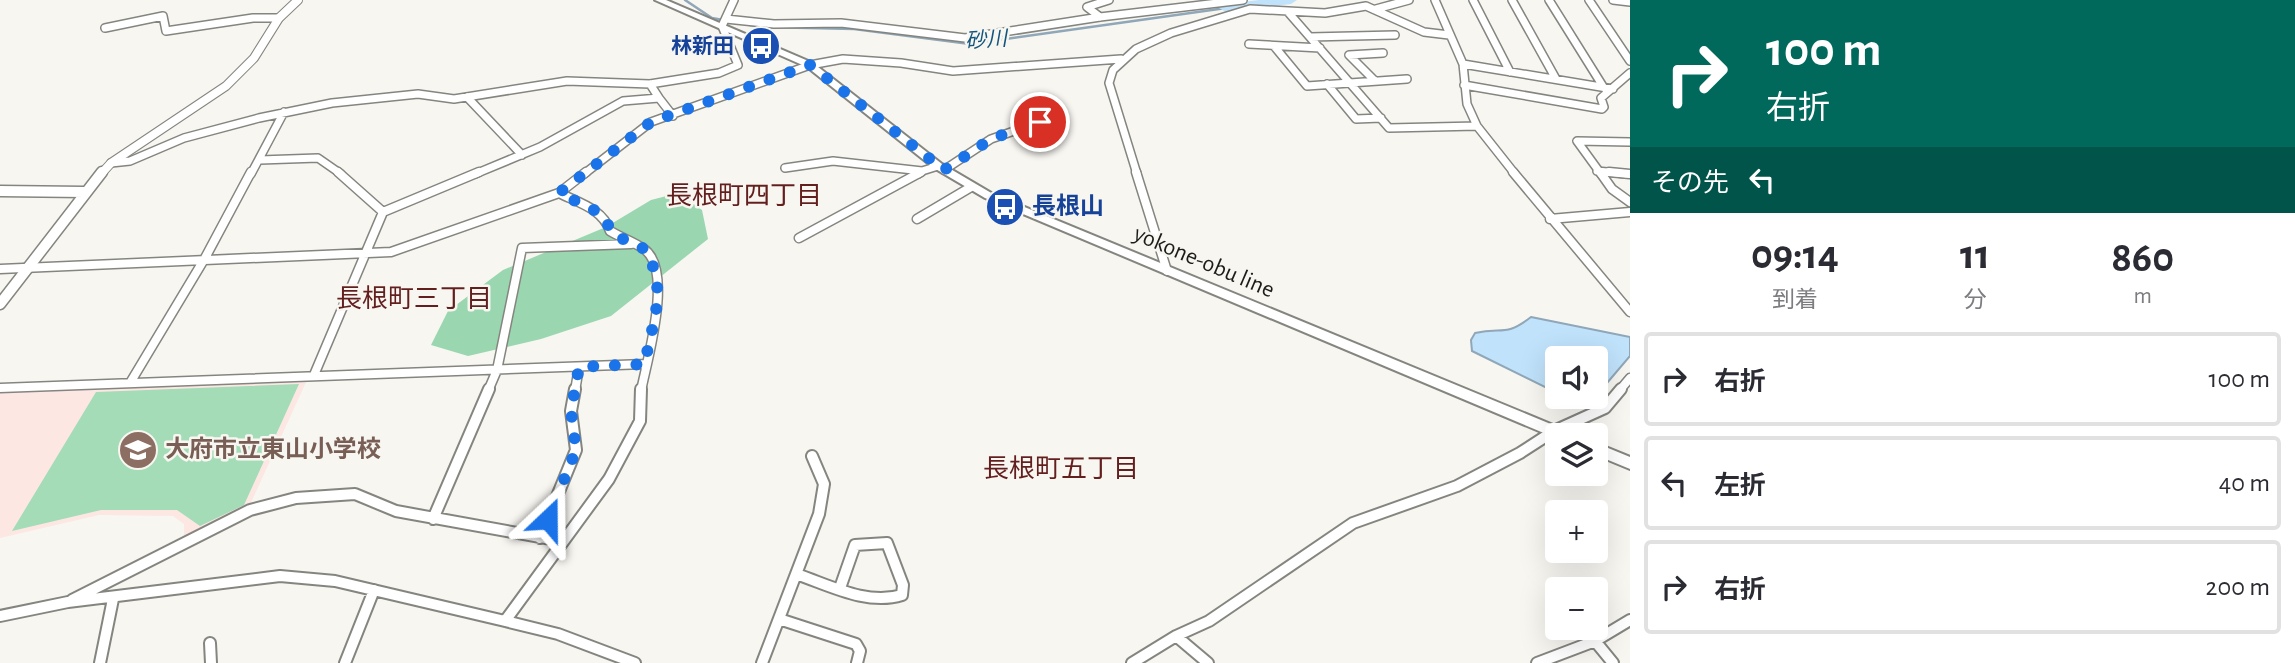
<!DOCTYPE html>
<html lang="ja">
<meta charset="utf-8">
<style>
:root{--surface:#fff;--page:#f2f2f3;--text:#2b2b33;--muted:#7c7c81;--line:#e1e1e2}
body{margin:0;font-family:"Alegreya Sans","Noto Sans JP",sans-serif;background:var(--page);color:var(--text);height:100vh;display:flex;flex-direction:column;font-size:26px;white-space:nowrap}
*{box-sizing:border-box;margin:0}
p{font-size:23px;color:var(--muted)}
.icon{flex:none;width:38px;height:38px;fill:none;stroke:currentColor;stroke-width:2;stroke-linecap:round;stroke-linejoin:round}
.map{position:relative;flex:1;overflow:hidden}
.side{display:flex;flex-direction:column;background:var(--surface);width:665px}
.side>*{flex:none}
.top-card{background:#00695c;color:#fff;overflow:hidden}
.tools{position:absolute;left:1545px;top:346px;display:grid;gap:14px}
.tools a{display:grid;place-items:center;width:63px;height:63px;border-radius:7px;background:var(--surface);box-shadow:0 7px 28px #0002;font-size:35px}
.pin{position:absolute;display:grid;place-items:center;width:60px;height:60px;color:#fff;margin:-30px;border:4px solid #fff;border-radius:50%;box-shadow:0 2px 7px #0007}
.me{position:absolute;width:77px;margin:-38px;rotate:23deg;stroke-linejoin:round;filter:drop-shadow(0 0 5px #0008)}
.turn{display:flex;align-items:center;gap:24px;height:147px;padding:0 21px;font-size:32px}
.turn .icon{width:91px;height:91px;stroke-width:2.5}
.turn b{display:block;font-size:49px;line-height:60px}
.then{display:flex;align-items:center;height:66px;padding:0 21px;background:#0003;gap:14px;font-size:26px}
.eta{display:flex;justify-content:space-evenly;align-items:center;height:119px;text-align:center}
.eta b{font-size:42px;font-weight:700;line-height:49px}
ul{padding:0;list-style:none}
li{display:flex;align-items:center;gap:21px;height:94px;margin:0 14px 10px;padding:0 7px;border:4px solid var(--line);border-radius:7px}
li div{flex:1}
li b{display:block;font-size:26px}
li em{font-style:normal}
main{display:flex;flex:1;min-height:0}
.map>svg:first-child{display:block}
.education{fill:#fce7e3}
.green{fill:#a3dcb7}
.forest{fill:#9ad7b0}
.water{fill:#c0e2fb;stroke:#8fa7b8;stroke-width:2}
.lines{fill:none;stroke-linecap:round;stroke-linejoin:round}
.stream{stroke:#8fa7b8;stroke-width:2.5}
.river{fill:#c0e2fb;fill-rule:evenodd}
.minor-far2-casing{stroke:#858580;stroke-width:10}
.minor-far1-casing{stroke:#858580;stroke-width:11}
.minor-casing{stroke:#858580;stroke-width:14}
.tertiary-far1-casing{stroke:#858580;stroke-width:10}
.tertiary-casing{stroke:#858580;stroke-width:13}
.secondary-casing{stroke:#858580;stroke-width:4}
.minor-far2{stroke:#fff;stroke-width:7}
.minor-far1{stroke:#fff;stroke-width:8}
.minor{stroke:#fff;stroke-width:10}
.tertiary-far1{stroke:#fff;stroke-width:8}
.tertiary{stroke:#fff;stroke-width:10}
.secondary{fill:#fff;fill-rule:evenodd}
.route{stroke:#1a73e8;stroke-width:12;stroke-dasharray:0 21.6}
.labels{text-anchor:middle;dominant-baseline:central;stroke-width:5;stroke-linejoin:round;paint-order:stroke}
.far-water-label{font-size:21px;font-style:italic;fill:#13567d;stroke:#f7f6f1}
.far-transit-label{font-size:21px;font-weight:bold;fill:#164399;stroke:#f7f6f1;text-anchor:end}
.transit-label{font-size:24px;font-weight:bold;fill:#164399;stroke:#f7f6f1;text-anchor:start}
.street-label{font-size:24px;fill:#1c1c1a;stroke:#f7f6f1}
.education-label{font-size:24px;font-weight:bold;fill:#785e54;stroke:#f7f6f1;text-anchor:start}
.neighbourhood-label{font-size:26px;fill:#631e1e;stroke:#f7f6f1}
</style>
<main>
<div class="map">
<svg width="1630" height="663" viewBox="0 0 1630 663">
<rect width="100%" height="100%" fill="#f7f6f1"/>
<path class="education" d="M307 380 249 507 184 538V524L173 516 99 515 0 538V392Z"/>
<path class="green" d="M299 384 244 505 200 526 177 510H101L12 531 96 392Z"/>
<path class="forest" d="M678 193 702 210 708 239 611 316 541 339 468 356 431 345 448 311 503 270 606 227 651 200Z"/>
<path class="water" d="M1531 317 1630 337V356L1596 396V359H1558L1557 393 1472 351 1471 340 1475 333C1502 326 1504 338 1531 317Z"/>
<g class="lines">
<path class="stream" d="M685 0 712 18 723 20
M738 23 762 27 854 29 970 44 1226 8"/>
<path class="river" d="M1259 0H1297L1291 4 1226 12 1219 8 1226 4Z"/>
<defs>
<path id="minor-far2" d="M1435 0 1463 64 1467 104 1477 126 1515 174
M1473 0 1510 72
M1512 0 1556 79
M1549 0 1604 88
M1589 0 1630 61
M1613 0 1630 2
M1376 9 1409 0
M1288 12 1389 128 1477 126
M1100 17 1087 7 1109 0
M726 19 774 24 841 23 965 38 1100 17 1243 0
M105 28 163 16 166 31 253 18H279
M1310 37 1395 35
M1249 44 1320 48
M1274 46 1307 86 1407 79
M1463 64 1613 89
M1375 81 1349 55 1383 53
M1327 84 1356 119 1381 118
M1464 85 1602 109 1604 107 1601 98 1630 73
M467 97 522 155
M659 98 673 116
M260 160 318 158 341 174
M111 163 130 161 184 138 259 118 332 103 418 94 454 99 567 81 650 84 719 73 738 65 722 26 734 0
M785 168 833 161 922 171 938 166
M944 170 991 139 1040 122
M1597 171 1628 174
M251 174 284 112
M475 174 540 147 623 101 659 98 650 84
M584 174 651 122 810 65 843 59 901 63 953 71 1121 59
M918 174 921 172
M1137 174 1109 83 1113 70 1136 49 1171 33 1250 9 1325 13 1366 6 1424 32 1449 35
M1601 174 1577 141 1630 142"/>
<path id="minor-far1" d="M338 172 383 212
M1136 172 1167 271
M1513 172 1630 312
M1600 172 1612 189 1630 202
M1609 172 1630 174
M559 193C579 203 603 209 610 231 620 237 634 242 644 249 674 270 647 360 641 391
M917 219 971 187
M1550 219 1630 212
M799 238 921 172
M0 269 391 252 559 193 586 172
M314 375 383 212 479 172
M130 383 205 258 251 172
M0 388 645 364
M488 391 497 370 522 248 631 244
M575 391 579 367
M1619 391 1630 378"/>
<path id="minor" d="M433 519 489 389
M540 538 576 450 571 411 575 389
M796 574C829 585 867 606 902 595L903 585 887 543 855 545 840 588
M72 600 250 510 296 498 355 494 396 511 562 541
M0 616 68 602 280 576 335 581 505 621 558 634 635 663
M779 619 856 644 860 651 857 663
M505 621 609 479 640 421 641 389
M1176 636 1208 663
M1595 641 1613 663
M210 643 211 663
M100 663 113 599
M345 663 374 590
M762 663 819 514 824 484 812 456
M1132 663 1176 636 1209 621 1353 523 1457 486 1520 453 1554 431 1605 408 1621 389
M1537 663 1595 641 1630 620"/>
<path id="tertiary-far1" d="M101 174 111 163 226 86 254 58 279 18 298 0"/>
<path id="tertiary" d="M0 191 84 192
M0 304 102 172"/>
<path id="secondary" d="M655 0H666L813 63 942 164 993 194 1570 432 1572 436H1558V439L985 198 934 168 807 67Z
M1596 443 1630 457V469L1596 455Z"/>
</defs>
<use href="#minor-far2" class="minor-far2-casing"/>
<use href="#minor-far1" class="minor-far1-casing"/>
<use href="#minor" class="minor-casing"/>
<use href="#tertiary-far1" class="tertiary-far1-casing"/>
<use href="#tertiary" class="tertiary-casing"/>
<use href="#secondary" class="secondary-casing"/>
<use href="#minor-far2" class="minor-far2"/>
<use href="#minor-far1" class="minor-far1"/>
<use href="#minor" class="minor"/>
<use href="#tertiary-far1" class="tertiary-far1"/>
<use href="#tertiary" class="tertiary"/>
<use href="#secondary" class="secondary"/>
</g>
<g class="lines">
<path class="route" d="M548 519 576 450 571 411 579 367 645 364C652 320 669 291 645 249L631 244 610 231 606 219 598 212 559 193 651 122 810 65 944 170 991 139 1040 122"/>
</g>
<defs>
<symbol id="bus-disc" viewBox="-11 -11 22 22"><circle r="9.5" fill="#1a4fb4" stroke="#f7f6f1"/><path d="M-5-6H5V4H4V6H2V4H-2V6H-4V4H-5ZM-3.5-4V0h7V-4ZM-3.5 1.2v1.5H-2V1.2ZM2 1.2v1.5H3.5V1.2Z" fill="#fff"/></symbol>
<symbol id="school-disc" viewBox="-11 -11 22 22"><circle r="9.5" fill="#8d6e63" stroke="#f7f6f1"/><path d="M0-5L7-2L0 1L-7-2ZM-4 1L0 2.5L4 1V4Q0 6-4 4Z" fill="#fff"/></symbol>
</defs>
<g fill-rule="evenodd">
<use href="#bus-disc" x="739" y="24" width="44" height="44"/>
<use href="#bus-disc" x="983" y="185" width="44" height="44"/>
<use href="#school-disc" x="116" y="428" width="44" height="44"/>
</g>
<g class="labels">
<g class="far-water-label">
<text transform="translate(986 40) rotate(-4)">砂川</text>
</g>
<g class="far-transit-label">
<text x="734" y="46">林新田</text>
</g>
<g class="transit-label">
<text x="1032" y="207">長根山</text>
</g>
<g class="street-label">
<text transform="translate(1204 262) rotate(23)">yokone-obu line</text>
</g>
<g class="education-label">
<text x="165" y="450">大府市立東山小学校</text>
</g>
<g class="neighbourhood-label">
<text x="744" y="196">長根町四丁目</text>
<text x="414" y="299">長根町三丁目</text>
<text x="1061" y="469">長根町五丁目</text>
</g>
</g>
</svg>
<div class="tools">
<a><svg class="icon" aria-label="sound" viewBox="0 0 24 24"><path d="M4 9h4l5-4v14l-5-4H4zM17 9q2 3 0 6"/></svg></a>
<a><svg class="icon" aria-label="layers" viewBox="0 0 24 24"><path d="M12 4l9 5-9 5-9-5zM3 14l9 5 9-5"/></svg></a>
<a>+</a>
<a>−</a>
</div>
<div class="pin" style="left:1040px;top:122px;background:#d93025"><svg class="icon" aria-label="arrive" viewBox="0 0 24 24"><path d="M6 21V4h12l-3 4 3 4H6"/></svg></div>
<svg class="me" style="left:548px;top:519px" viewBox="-20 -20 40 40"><path d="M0-17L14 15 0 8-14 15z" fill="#1a73e8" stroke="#fff" stroke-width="4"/></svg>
</div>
<section class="side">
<div class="top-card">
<div class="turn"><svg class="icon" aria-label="right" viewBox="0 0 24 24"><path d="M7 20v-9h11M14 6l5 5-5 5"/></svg><div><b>100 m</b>右折</div></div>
<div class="then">その先<svg class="icon" aria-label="left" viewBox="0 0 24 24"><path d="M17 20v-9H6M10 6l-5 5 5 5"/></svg></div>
</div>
<div class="eta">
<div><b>09:14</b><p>到着</p></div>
<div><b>11</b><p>分</p></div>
<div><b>860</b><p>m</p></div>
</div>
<ul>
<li><svg class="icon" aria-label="right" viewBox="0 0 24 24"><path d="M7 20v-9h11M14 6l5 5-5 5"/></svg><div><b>右折</b></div><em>100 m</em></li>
<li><svg class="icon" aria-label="left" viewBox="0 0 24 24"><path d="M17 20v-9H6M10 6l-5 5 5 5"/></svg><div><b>左折</b></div><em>40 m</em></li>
<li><svg class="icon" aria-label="right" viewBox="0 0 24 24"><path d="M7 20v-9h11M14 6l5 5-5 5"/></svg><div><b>右折</b></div><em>200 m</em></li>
</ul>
</section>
</main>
